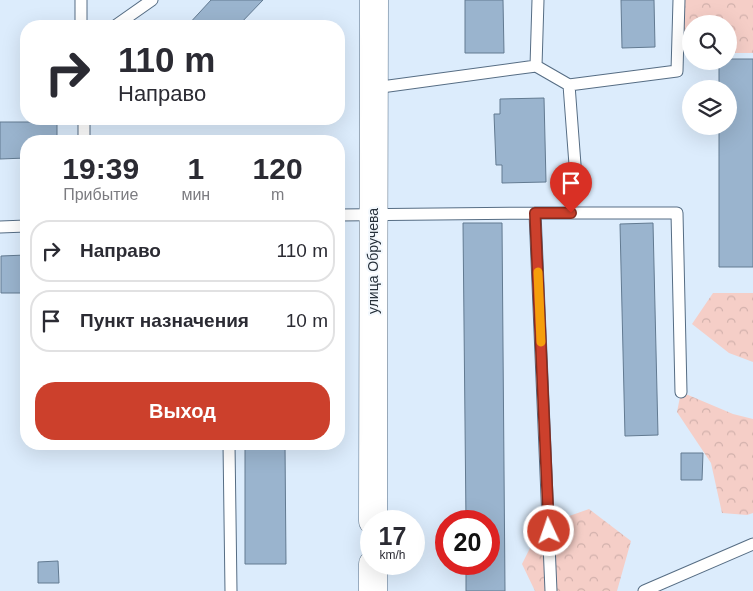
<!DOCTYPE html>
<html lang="ru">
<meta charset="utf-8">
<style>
:root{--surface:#fff;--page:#f2f2f3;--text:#2b2b33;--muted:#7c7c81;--line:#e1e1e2;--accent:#cc402c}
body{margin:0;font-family:Arial,sans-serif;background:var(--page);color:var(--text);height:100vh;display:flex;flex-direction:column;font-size:19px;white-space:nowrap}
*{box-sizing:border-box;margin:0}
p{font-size:16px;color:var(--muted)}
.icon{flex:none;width:28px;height:28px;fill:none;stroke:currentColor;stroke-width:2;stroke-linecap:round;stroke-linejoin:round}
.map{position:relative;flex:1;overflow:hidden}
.panel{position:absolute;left:20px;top:135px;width:325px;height:315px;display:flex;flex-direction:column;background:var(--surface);border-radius:20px;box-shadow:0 5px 20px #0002}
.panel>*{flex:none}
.guide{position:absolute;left:20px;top:20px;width:325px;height:105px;border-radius:20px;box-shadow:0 5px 20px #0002;background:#fff;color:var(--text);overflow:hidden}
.buttons{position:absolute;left:682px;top:15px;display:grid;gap:10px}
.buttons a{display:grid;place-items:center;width:55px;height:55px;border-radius:50%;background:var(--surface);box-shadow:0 5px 20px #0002;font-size:25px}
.speed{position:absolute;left:360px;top:510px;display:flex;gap:10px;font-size:25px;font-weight:700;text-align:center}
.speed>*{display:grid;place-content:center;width:65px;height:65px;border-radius:50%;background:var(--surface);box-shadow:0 5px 20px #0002;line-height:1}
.speed small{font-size:12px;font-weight:400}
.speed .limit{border:8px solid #d22;background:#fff;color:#111}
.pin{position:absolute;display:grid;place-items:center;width:42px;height:42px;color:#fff;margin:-51px -21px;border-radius:50% 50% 50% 0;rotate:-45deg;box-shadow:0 0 5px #0007}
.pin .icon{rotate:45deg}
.me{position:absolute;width:55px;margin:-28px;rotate:357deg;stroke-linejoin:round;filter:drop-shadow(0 0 4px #0008)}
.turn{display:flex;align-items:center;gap:18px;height:105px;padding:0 15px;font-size:22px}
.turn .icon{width:65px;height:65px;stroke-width:2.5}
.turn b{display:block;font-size:35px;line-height:42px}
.eta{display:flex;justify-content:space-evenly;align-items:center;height:85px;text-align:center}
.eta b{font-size:30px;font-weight:800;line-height:35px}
.action{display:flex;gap:10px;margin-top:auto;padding:10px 15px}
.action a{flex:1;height:58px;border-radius:20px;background:var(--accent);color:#fff;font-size:20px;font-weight:800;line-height:58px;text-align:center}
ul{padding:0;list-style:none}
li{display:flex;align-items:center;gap:15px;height:62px;margin:0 10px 8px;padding:0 5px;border:2px solid var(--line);border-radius:20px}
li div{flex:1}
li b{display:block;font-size:19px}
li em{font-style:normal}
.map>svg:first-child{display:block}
.forest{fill:url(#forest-crowns)}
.building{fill:#9ab4ce;stroke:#627a91}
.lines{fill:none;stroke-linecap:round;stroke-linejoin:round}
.service-casing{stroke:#566d84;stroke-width:13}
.secondary-casing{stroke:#566d84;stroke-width:29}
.service{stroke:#fff;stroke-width:11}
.secondary{stroke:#fff;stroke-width:28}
.route-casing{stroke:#852a1d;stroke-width:12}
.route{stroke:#cc402c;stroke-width:9}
.slow{stroke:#f59e0b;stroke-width:9}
.labels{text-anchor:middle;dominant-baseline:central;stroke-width:4;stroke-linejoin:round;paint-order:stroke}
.street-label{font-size:14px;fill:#26303a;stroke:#f3f8fd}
</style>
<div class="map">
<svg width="753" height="591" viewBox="0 0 753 591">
<defs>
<pattern id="forest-crowns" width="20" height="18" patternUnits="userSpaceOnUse" patternTransform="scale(1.25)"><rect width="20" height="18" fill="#f5cec7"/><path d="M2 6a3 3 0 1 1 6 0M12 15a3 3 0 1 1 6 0" fill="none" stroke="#d2b1ac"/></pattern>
</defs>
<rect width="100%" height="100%" fill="#dcecfc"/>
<path class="forest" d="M674 0H753V53H729V24H691V44L688 42 673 1Z
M713 293H753V362L729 353 692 324Z
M681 392 733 414 753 419V513L747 515 722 513 711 463 677 412Z
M589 509 631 541 617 591H535L522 564 541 526Z"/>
<path class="building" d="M211 0H263L238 26H187Z
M465 0H503L504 53H465Z
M621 0H654L655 47 622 48Z
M729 59H753V267H719V126H729V89H719V61H729Z
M544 98 546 182 502 183V165H496L494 114H500V99Z
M0 122H57V141H26V158L0 159Z
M463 223H502L505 591H466V564H489V521H466Z
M653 223 658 435 625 436 620 224Z
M26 255V293H1V256Z
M245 444H285L286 564H245Z
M681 453H703L702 480H681Z
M58 561 59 583H38V562Z"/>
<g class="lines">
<defs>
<path id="service" d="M81 0V26
M115 26 152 0
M536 66 538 0
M569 85 677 71 679 0
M374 88 536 66 569 85 576 178
M84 119V141
M339 215 535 213
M0 227 26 226
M229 444 231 591
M551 591 535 213H677L681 392
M644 591 753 544"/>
<path id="secondary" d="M373 521 374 0
M373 564V591"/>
</defs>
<use href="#service" class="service-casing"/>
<use href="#secondary" class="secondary-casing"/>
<use href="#service" class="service"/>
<use href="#secondary" class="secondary"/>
</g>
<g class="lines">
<defs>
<path id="route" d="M549 531 535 213H571"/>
</defs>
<use href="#route" class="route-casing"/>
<use href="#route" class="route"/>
<path class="slow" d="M538 272 541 342"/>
</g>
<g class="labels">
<g class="street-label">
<text transform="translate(373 261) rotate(-90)">улица Обручева</text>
</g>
</g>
</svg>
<div class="buttons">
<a><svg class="icon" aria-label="search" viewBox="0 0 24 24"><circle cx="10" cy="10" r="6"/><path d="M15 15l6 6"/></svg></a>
<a><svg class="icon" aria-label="layers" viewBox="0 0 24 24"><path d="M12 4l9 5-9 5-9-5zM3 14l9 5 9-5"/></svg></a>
</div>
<div class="speed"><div>17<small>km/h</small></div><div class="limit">20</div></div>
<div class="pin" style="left:571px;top:213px;background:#d93025"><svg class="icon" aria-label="arrive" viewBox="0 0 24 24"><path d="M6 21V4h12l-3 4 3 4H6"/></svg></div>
<svg class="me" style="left:549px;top:531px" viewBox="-20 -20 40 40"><circle r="17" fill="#cc402c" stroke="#fff" stroke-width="3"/><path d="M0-11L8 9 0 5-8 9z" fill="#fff"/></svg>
<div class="guide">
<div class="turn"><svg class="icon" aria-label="right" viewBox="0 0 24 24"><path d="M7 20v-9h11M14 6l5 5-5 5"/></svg><div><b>110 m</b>Направо</div></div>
</div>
<section class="panel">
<div class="eta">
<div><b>19:39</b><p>Прибытие</p></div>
<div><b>1</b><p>мин</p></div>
<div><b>120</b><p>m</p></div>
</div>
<ul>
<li><svg class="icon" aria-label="right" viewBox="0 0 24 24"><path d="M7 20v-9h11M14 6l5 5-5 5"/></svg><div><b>Направо</b></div><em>110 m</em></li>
<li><svg class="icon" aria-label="arrive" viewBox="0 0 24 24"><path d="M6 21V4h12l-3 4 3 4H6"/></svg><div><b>Пункт назначения</b></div><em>10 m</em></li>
</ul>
<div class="action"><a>Выход</a></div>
</section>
</div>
